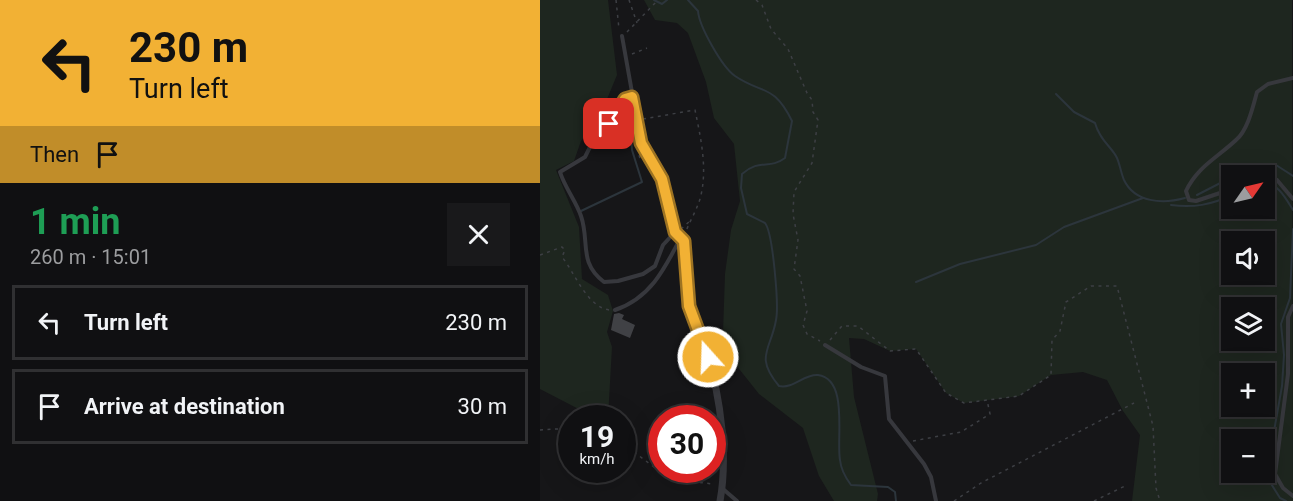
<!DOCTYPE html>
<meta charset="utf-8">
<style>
:root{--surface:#101012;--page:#19191b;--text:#f1f3f6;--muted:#9c9d9f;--line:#303032}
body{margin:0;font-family:Roboto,sans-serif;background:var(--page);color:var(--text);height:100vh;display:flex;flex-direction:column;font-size:22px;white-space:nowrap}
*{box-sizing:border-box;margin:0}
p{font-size:20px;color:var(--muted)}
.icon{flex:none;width:33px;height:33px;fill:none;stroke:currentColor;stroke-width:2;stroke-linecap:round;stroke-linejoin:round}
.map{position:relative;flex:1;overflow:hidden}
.drawer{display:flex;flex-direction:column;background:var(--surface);width:540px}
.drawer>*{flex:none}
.banner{background:#f2b134;color:#111;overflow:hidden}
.needle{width:39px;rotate:56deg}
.controls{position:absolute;left:681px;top:165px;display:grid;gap:12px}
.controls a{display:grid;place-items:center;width:54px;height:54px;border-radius:0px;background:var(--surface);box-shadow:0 6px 24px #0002,0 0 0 2px var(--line);font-size:30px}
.speed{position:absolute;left:18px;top:405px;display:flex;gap:12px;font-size:30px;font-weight:700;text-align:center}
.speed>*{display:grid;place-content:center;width:78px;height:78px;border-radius:50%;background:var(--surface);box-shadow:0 6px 24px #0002,0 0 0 2px var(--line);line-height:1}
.speed small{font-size:15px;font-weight:400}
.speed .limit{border:9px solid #d22;background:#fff;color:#111}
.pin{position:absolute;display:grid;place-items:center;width:51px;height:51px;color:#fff;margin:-26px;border-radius:12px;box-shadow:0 3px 9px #0006}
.me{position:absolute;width:66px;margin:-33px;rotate:340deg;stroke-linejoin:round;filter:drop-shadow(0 0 4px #0008)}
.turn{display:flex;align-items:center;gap:21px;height:126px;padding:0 30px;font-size:27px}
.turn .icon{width:78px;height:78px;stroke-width:2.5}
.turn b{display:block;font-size:42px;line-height:51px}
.then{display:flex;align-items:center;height:57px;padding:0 30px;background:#0003;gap:12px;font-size:22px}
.round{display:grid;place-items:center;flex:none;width:63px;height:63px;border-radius:0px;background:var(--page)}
.head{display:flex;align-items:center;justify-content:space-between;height:102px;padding:0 30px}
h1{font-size:36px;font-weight:700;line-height:45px;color:#1e9e55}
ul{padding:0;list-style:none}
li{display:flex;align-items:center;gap:18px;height:75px;margin:0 12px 9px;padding:0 18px;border:3px solid var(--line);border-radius:0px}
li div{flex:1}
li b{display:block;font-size:22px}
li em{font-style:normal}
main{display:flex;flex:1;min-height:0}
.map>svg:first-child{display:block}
.green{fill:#1e261f;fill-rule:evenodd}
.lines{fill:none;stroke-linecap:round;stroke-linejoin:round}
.stream{stroke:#2c353c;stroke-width:2}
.building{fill:#404145}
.path{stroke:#3d3f44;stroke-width:1.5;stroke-dasharray:3 4.5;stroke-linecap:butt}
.lane{stroke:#37383d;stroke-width:4}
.street{stroke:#37383d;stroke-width:7}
.route-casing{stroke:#9d7322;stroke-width:15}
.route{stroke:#f2b134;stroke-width:10}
</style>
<main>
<section class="drawer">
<div class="banner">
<div class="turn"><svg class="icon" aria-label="left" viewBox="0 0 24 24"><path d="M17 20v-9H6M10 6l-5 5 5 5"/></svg><div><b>230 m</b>Turn left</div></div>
<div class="then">Then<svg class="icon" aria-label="arrive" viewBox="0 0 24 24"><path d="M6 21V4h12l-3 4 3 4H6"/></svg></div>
</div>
<div class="head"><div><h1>1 min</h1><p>260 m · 15:01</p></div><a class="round"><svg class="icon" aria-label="close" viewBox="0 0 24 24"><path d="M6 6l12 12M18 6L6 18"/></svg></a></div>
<ul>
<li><svg class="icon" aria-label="left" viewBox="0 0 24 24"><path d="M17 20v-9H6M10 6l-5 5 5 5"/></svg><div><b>Turn left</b></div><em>230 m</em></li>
<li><svg class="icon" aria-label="arrive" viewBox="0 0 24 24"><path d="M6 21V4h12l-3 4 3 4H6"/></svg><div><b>Arrive at destination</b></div><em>30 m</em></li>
</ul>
</section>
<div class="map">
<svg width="753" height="501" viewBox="0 0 753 501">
<rect width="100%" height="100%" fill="#161618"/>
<path class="green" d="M0 0H68L77 75 60 116 41 141 34 161 16 170 39 227 42 279 68 295 73 311 67 332 72 347 68 418H56L0 389Z
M104 0H752L753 501H592L600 435 583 411 567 380 543 372 511 375 479 396 424 403 406 393 376 349 350 351 324 339 309 338 314 397 338 494 337 501H294L279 476 263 428 219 394 192 360 183 333 185 274 191 230 200 201 194 144 174 118 166 82 148 33 137 23 115 20ZM692 176H724V208H692ZM692 242H724V274H692ZM692 308H724V340H692ZM692 374H724V406H692ZM692 440H724V472H692Z"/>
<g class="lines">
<path class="stream" d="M114 0 122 4 127 0
M148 0 158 11C159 26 182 67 195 76 223 95 233 83 252 121L245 158C229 170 220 158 202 174L201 188 207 214 225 223C233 233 239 306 236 320 231 350 214 356 239 386 254 389 263 374 278 375 309 379 296 439 300 460 301 470 305 477 311 485L348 487 355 492 356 501
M516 94 534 112 555 123C560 141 572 147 577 158 580 165 581 173 584 180 595 203 623 204 645 198
M694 176 711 168 736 165 753 176
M724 183C738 183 746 199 753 210
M657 195 692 177
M631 205C653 208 671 205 692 195
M41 211 102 182 92 150 90 122 93 118
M376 282 420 264 496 245 524 227 603 198
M746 501 740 498 730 482 728 465 742 386 744 355 741 324 750 298 753 229"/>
</g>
<path class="building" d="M79 313 84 315 82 319 95 325 90 338 71 330 74 314Z"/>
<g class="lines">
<path class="path" d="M76 0 79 29
M89 0 97 23
M216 0 222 5 231 29 248 49 267 93 272 100 273 112 278 120 272 163 254 192 253 214 258 240 254 269 260 276 267 311 263 325 267 334 280 341
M87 32 118 0
M92 54 107 48
M103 119 155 110C161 139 168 170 160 199 156 212 149 222 145 234
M97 148 101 162
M141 229 151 220
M0 255 22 247 25 250 22 257C34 271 47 308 70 310
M290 340 302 326H318L350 351 376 349 406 393 424 403 479 396 511 375 512 340 520 331 526 302 551 286H577L613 426 616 488 620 501
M0 430 32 428
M373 441 421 432 450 414 447 400
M82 443 130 479 173 484
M414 501 441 483 594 403
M554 501 585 486"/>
<path class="lane" d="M82 36 101 143 122 179 135 232 123 245 115 266 103 274 78 281 64 282C38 262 50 242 41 216 36 201 25 188 20 172L45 157 58 131 69 125 85 99 92 97
M724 176 737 180 753 199
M692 189 656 201 649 200 646 191C657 167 678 157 696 140 708 130 713 106 717 92L728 84 753 78
M753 306 748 317V374L735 474 743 488 753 496
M75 310C110 298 124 270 140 239
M285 345 321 367 345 376 349 419 384 464 391 477 396 501
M183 489 197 501"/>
<path class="street" d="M135 232C156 255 143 279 149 307 153 323 162 339 167 355 181 397 188 458 180 501"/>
</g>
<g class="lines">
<defs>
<path id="route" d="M69 124 85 99 92 97 101 143 122 179 135 232 144 241 149 306 168 357"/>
</defs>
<use href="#route" class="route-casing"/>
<use href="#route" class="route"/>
</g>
</svg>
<div class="controls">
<a><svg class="needle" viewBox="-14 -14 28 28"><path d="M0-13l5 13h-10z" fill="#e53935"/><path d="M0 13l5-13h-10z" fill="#9c9d9f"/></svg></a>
<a><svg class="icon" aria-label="sound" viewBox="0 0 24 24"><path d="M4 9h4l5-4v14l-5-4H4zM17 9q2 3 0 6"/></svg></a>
<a><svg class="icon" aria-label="layers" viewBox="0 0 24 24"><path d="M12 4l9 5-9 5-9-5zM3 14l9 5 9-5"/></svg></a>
<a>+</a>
<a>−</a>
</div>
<div class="speed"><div>19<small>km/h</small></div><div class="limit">30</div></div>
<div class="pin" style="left:69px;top:124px;background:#d93025"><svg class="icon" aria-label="arrive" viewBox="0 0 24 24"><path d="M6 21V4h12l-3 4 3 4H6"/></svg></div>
<svg class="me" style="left:168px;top:357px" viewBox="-20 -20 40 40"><circle r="17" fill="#f2b134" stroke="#fff" stroke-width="3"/><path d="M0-11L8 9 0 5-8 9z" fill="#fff"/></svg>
</div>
</main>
